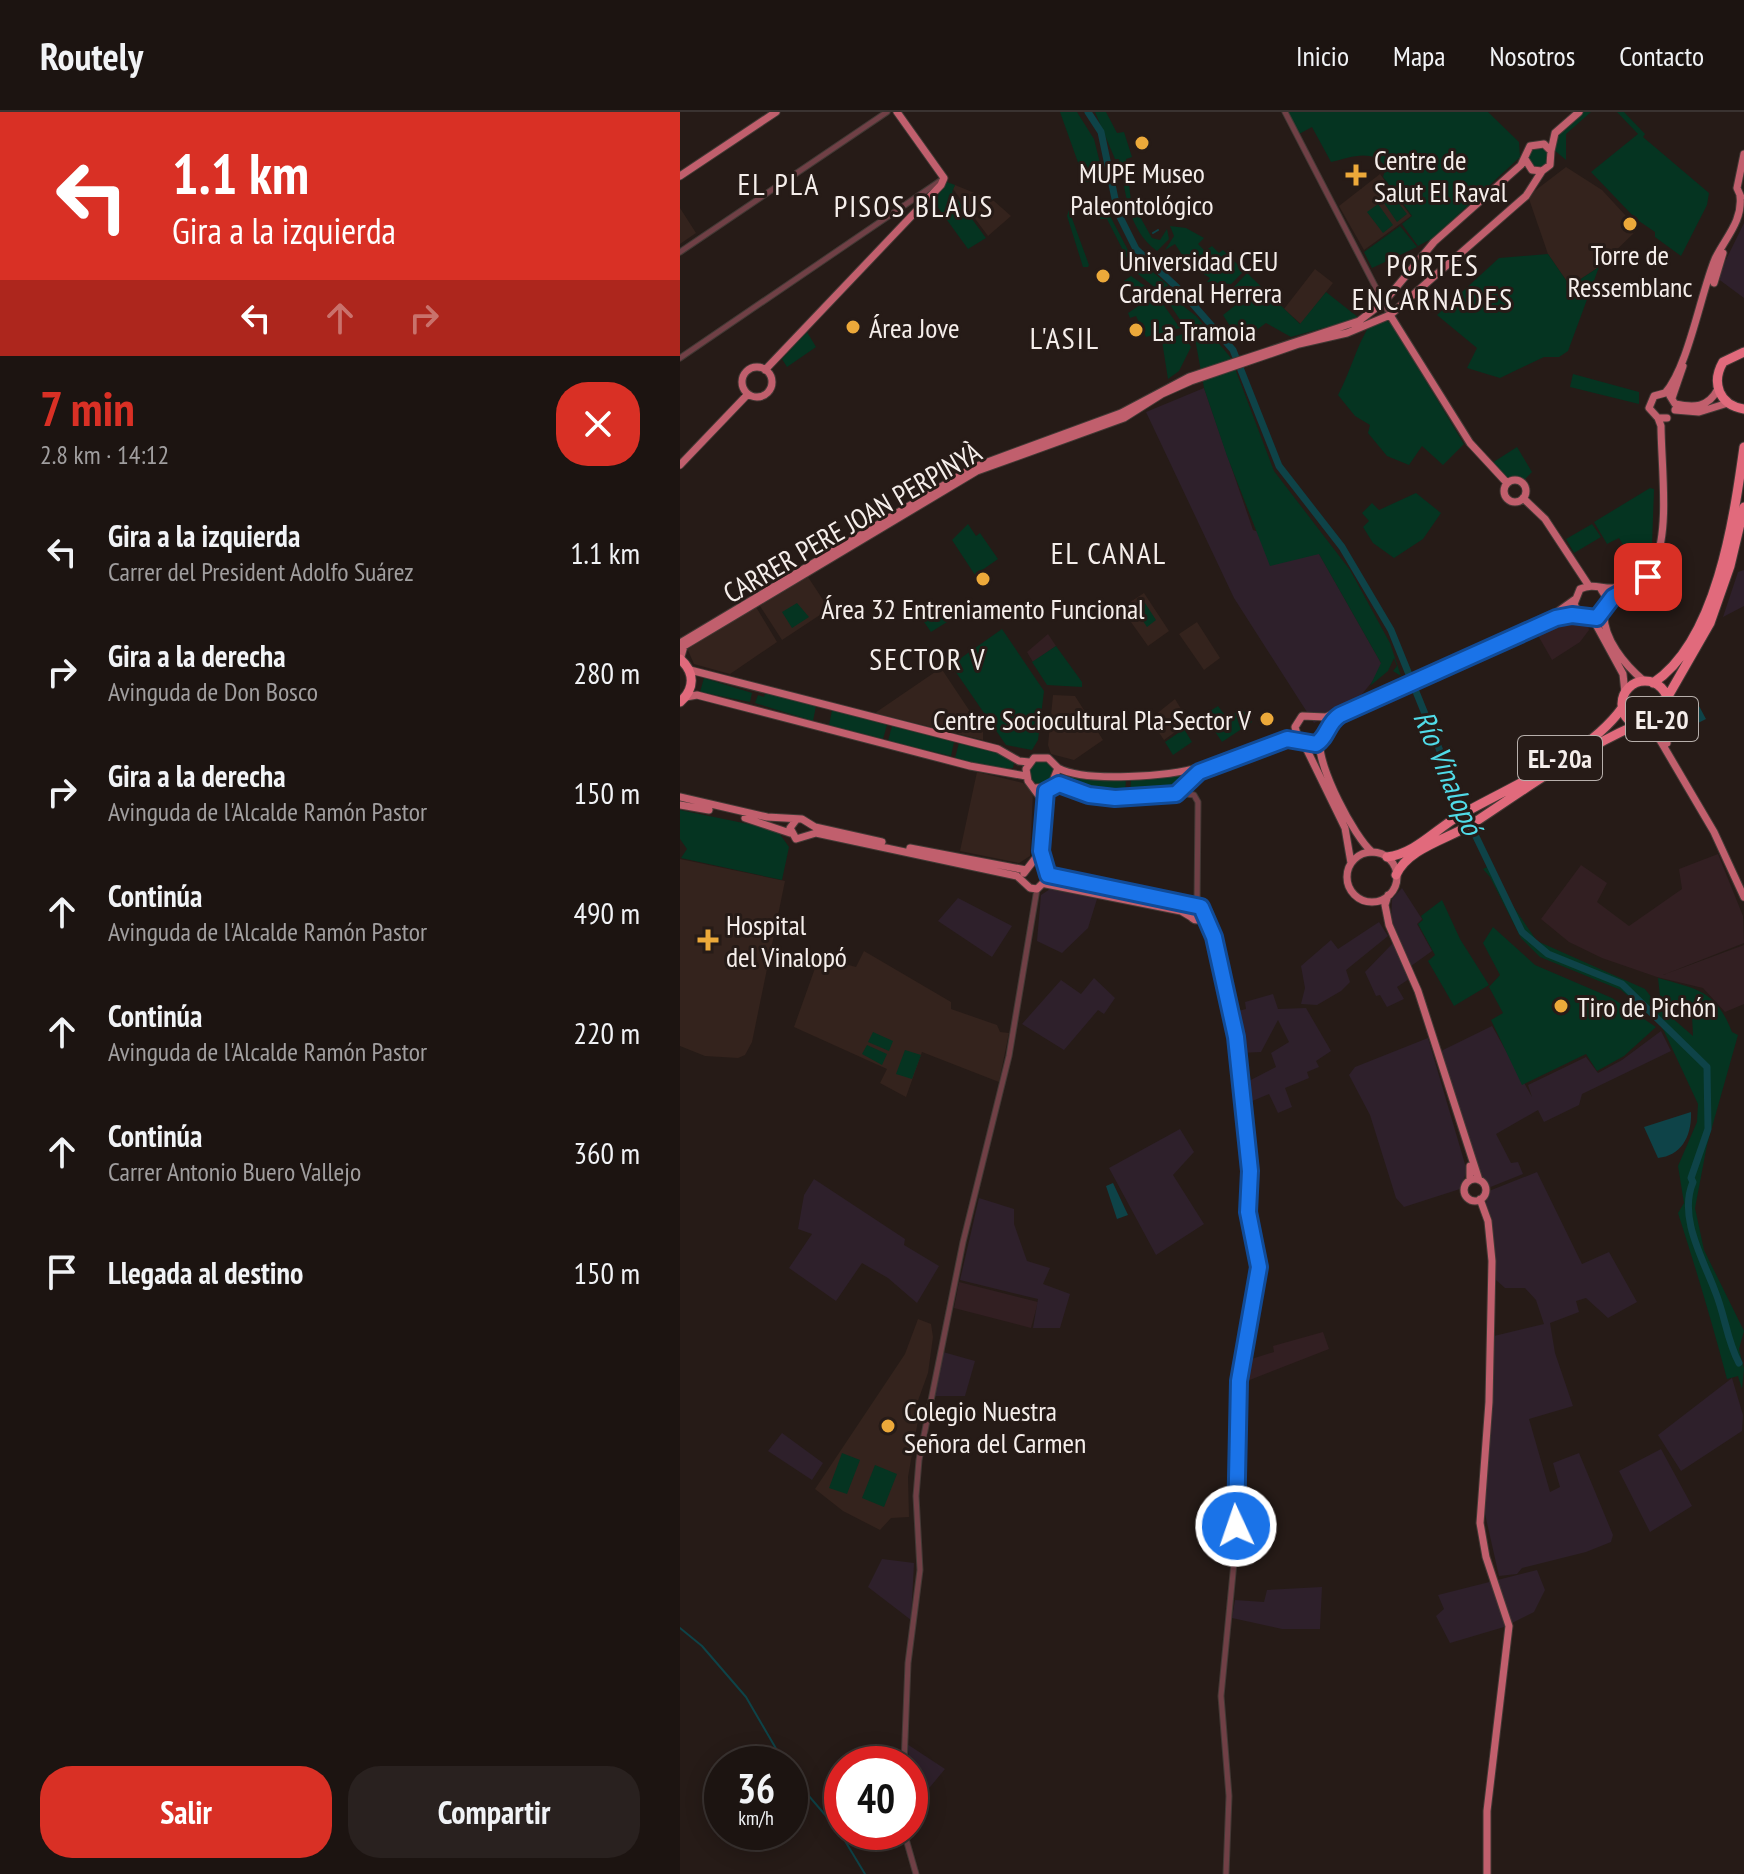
<!DOCTYPE html>
<html lang="es">
<meta charset="utf-8">
<style>
:root{--surface:#1c1411;--page:#29211f;--text:#f1f3f6;--muted:#a09e9f;--line:#3a3331;--accent:#d93025}
body{margin:0;font-family:"PT Sans Narrow",sans-serif;background:var(--page);color:var(--text);height:100vh;display:flex;flex-direction:column;font-size:30px;white-space:nowrap}
*{box-sizing:border-box;margin:0}
p{font-size:26px;color:var(--muted)}
.icon{flex:none;width:44px;height:44px;fill:none;stroke:currentColor;stroke-width:2;stroke-linecap:round;stroke-linejoin:round}
.map{position:relative;flex:1;overflow:hidden}
.sheet{display:flex;flex-direction:column;background:var(--surface);width:680px}
.sheet>*{flex:none}
.banner{background:#d93025;color:#fff;overflow:hidden}
.speed{position:absolute;left:24px;top:1634px;display:flex;gap:16px;font-size:40px;font-weight:700;text-align:center}
.speed>*{display:grid;place-content:center;width:104px;height:104px;border-radius:50%;background:var(--surface);box-shadow:0 4px 20px #0003,0 0 0 2px var(--line);line-height:1}
.speed small{font-size:20px;font-weight:400}
.speed .limit{border:12px solid #d22;background:#fff;color:#111}
.pin{position:absolute;display:grid;place-items:center;width:68px;height:68px;color:#fff;margin:-34px;border-radius:16px;box-shadow:0 4px 12px #0006}
.me{position:absolute;width:88px;margin:-44px;rotate:357deg;stroke-linejoin:round;filter:drop-shadow(0 0 6px #0008)}
.turn{display:flex;align-items:center;gap:28px;height:168px;padding:0 40px;font-size:36px}
.turn .icon{width:104px;height:104px;stroke-width:2.5}
.turn b{display:block;font-size:56px;line-height:68px}
.lanes{display:flex;align-items:center;height:76px;padding:0 40px;background:#0003;justify-content:center;gap:40px;direction:ltr}
.lanes .off{opacity:.35}
.round{display:grid;place-items:center;flex:none;width:84px;height:84px;border-radius:32px;background:var(--page)}
.overview{display:flex;align-items:center;justify-content:space-between;height:136px;padding:0 40px}
h1{font-size:48px;font-weight:700;line-height:60px;color:var(--accent)}
.action{display:flex;gap:16px;margin-top:auto;padding:16px 40px}
.action a{flex:1;height:92px;border-radius:32px;background:var(--accent);color:#fff;font-size:32px;font-weight:700;line-height:92px;text-align:center}
.action a+a{background:var(--page);color:var(--text)}
ul{padding:0;list-style:none}
li{display:flex;align-items:center;gap:24px;height:120px;padding:0 40px}
li div{flex:1}
li b{display:block;font-size:30px}
li em{font-style:normal}
header{display:flex;align-items:center;gap:48px;box-sizing:border-box;height:112px;padding:0 40px;background:var(--surface);border-bottom:2px solid var(--line)}
header strong{font-size:38px}
nav{display:flex;gap:44px;margin-inline-start:auto;font-size:28px}
main{display:flex;flex:1;min-height:0}
.map>svg:first-child{display:block}
.commercial{fill:#321f22}
.industrial{fill:#2e202b}
.built{fill:#34231d}
.green{fill:#053421}
.water{fill:#0e4348}
.lines{fill:none;stroke-linecap:round;stroke-linejoin:round}
.stream{stroke:#0e4348;stroke-width:2}
.river{stroke:#0e4348;stroke-width:7}
.minor-casing{stroke:#433935;stroke-width:7}
.major-casing{stroke:#433935;stroke-width:9}
.highway-casing{stroke:#433935;stroke-width:11}
.minor{stroke:#704046;stroke-width:5}
.major{stroke:#c15f6d;stroke-width:7}
.highway{stroke:#e16a7c;stroke-width:9}
.route-casing{stroke:#114b97;stroke-width:20}
.route{stroke:#1a73e8;stroke-width:14}
.poi-dot{fill:#eca93a;stroke:#261b17;stroke-width:3}
.labels{text-anchor:middle;dominant-baseline:central;stroke-width:6;stroke-linejoin:round;paint-order:stroke}
.shield{fill:#261b17;stroke:#b7afab;stroke-width:2}
.shield-label{font-size:26px;font-weight:bold;fill:#f5eeeb}
.poi-label{font-size:28px;fill:#f5eeeb;stroke:#261b17;text-anchor:start}
.street-label{font-size:28px;fill:#f5eeeb;stroke:#261b17}
.neighbourhood-label{font-size:30px;letter-spacing:2px;fill:#f5eeeb;stroke:#261b17}
.water-label{font-size:30px;font-style:italic;fill:#50dbe8;stroke:#261b17}
</style>
<header>
<strong>Routely</strong>
<nav><a>Inicio</a><a>Mapa</a><a>Nosotros</a><a>Contacto</a></nav>
</header>
<main>
<section class="sheet">
<div class="banner">
<div class="turn"><svg class="icon" aria-label="left" viewBox="0 0 24 24"><path d="M17 20v-9H6M10 6l-5 5 5 5"/></svg><div><b>1.1 km</b>Gira a la izquierda</div></div>
<div class="lanes"><svg class="icon" aria-label="left" viewBox="0 0 24 24"><path d="M17 20v-9H6M10 6l-5 5 5 5"/></svg><svg class="icon off" aria-label="ahead" viewBox="0 0 24 24"><path d="M12 20V5M6 11l6-6 6 6"/></svg><svg class="icon off" aria-label="right" viewBox="0 0 24 24"><path d="M7 20v-9h11M14 6l5 5-5 5"/></svg></div>
</div>
<div class="overview"><div><h1>7 min</h1><p>2.8 km · 14:12</p></div><a class="round" style="background:#d93025;color:#fff"><svg class="icon" aria-label="close" viewBox="0 0 24 24"><path d="M6 6l12 12M18 6L6 18"/></svg></a></div>
<ul>
<li><svg class="icon" aria-label="left" viewBox="0 0 24 24"><path d="M17 20v-9H6M10 6l-5 5 5 5"/></svg><div><b>Gira a la izquierda</b><p>Carrer del President Adolfo Suárez</p></div><em>1.1 km</em></li>
<li><svg class="icon" aria-label="right" viewBox="0 0 24 24"><path d="M7 20v-9h11M14 6l5 5-5 5"/></svg><div><b>Gira a la derecha</b><p>Avinguda de Don Bosco</p></div><em>280 m</em></li>
<li><svg class="icon" aria-label="right" viewBox="0 0 24 24"><path d="M7 20v-9h11M14 6l5 5-5 5"/></svg><div><b>Gira a la derecha</b><p>Avinguda de l'Alcalde Ramón Pastor</p></div><em>150 m</em></li>
<li><svg class="icon" aria-label="ahead" viewBox="0 0 24 24"><path d="M12 20V5M6 11l6-6 6 6"/></svg><div><b>Continúa</b><p>Avinguda de l'Alcalde Ramón Pastor</p></div><em>490 m</em></li>
<li><svg class="icon" aria-label="ahead" viewBox="0 0 24 24"><path d="M12 20V5M6 11l6-6 6 6"/></svg><div><b>Continúa</b><p>Avinguda de l'Alcalde Ramón Pastor</p></div><em>220 m</em></li>
<li><svg class="icon" aria-label="ahead" viewBox="0 0 24 24"><path d="M12 20V5M6 11l6-6 6 6"/></svg><div><b>Continúa</b><p>Carrer Antonio Buero Vallejo</p></div><em>360 m</em></li>
<li><svg class="icon" aria-label="arrive" viewBox="0 0 24 24"><path d="M6 21V4h12l-3 4 3 4H6"/></svg><div><b>Llegada al destino</b></div><em>150 m</em></li>
</ul>
<div class="action"><a>Salir</a><a>Compartir</a></div>
</section>
<div class="map">
<svg width="1064" height="1762" viewBox="0 0 1064 1762">
<rect width="100%" height="100%" fill="#261b17"/>
<path class="commercial" d="M896 508 908 513 909 518 900 530 872 548 856 520Z
M368 522 376 534 353 550 347 540Z
M1038 742 1063 804 1064 831 983 863 1064 833V892L1045 900 1023 876 977 865 922 846 889 830 861 807 901 753 927 771 917 790 949 814 1002 777 999 757Z
M279 1170 358 1190 351 1216 274 1196Z
M643 1220 649 1237 562 1271 565 1249 594 1240 593 1234Z"/>
<path class="industrial" d="M1064 111V186L1037 166Z
M524 276 573 418 638 440 701 551V559L678 587 634 611 554 486 466 300Z
M1064 458V494L1043 505 1058 460Z
M722 776 742 807 737 812 752 839 731 854 711 808 712 787Z
M370 777 417 787 408 816 382 841 357 829 361 783Z
M278 786 332 814 312 845 258 809Z
M699 810 708 824 666 858 670 870 661 879 637 893 621 892 625 876 621 854 651 828 658 837Z
M713 831 729 867 717 875 724 887 707 895 700 883 696 884 685 860Z
M414 866 435 886 424 902 418 898 384 938 342 912 381 868 401 882Z
M593 882 598 897 626 896 651 939 636 949 639 955 627 960 629 966 605 976 612 995 598 1001 589 982 565 992V971L596 955 591 941 609 930 598 908 581 940 560 941 554 900 566 897 565 890Z
M812 914 852 985 848 973 906 945 918 961 942 948 981 919 991 939 902 982 899 993 864 1010 858 998 816 1022 831 1051 838 1050 843 1062 808 1076 795 1054 761 939Z
M748 926 787 1059 780 1077 724 1095 716 1086 690 1003 669 963 675 955Z
M500 1017 514 1040 493 1063 524 1112 476 1143 429 1056Z
M857 1060 902 1152 929 1140 957 1190 928 1206 906 1186 896 1189 899 1200 870 1211 875 1241 893 1294 849 1307 870 1380 880 1375 873 1351 899 1341 933 1423 931 1430 906 1440 842 1456 837 1462 819 1464 805 1402 814 1224 864 1212 856 1188 845 1176H825L816 1168 811 1108 806 1091 809 1079Z
M134 1067 225 1127 224 1133 259 1154 237 1191 208 1166 182 1151 156 1189 109 1156 132 1122 118 1117 124 1083Z
M299 1086 334 1097V1112L347 1149 370 1156 363 1172 390 1182 380 1216H353L358 1187 280 1168Z
M263 1240 295 1249 285 1284H255Z
M1052 1266 1063 1303 1062 1319 1001 1359 978 1323Z
M102 1321 143 1351 132 1368 88 1339Z
M981 1337 1012 1394 970 1420 939 1359Z
M202 1447 234 1451 231 1508 188 1475Z
M857 1458 865 1478 854 1500 824 1515 770 1531 756 1504 764 1497 758 1483Z
M642 1475 640 1517H602L552 1506 555 1488 584 1490 587 1478Z
M227 1632 265 1657 230 1699V1652Z"/>
<path class="built" d="M886 55 922 78 958 117 919 155 890 174 868 142 848 84Z
M700 62 731 104 684 138 659 94Z
M275 73 314 89 331 104 308 124 273 77Z
M0 96 16 121 0 132Z
M635 157 653 171 621 212 604 197Z
M128 465 149 497 102 528 80 494Z
M464 481 489 519 468 534 441 496Z
M76 495 97 530 50 562 14 552 7 536Z
M517 510 540 546 524 558 499 522Z
M261 556 303 619V628L195 601Z
M373 583 395 584 423 628 394 648 371 642 368 633Z
M495 587 509 610 484 628 470 607Z
M297 660 343 671 353 680 350 744 339 751 280 739Z
M0 747 105 769 72 930 65 943 58 946 25 944 0 934Z
M184 839 271 890V897L317 913 320 920 329 921 319 970 242 940 226 985 200 971 207 957 114 915 139 845 176 855Z
M238 1207 251 1212 253 1225 248 1261 236 1294 240 1297 228 1365 229 1405 211 1406 200 1418 163 1399 135 1377 225 1242Z"/>
<path class="green" d="M380 0H397L414 27 424 67 405 70Z
M415 0H426L437 21 444 20 452 45 446 47 451 89 472 126 480 128 487 117 489 127 477 139C447 117 446 80 439 47H435Z
M607 0H808L839 30 840 45 753 126 738 134 722 112 732 104 703 65 706 55C692 36 672 45 651 50L632 15 619 22Z
M901 0H911L886 22V48L873 37 875 25Z
M937 0H944L965 22 963 25 1029 81 1027 93 1001 144 975 125V120L956 107 911 60 958 22Z
M848 45a11 11 0 1 1 22 0a11 11 0 1 1-22 0Z
M267 70 275 73 272 80 306 126 288 137 254 90Z
M713 84 727 102 717 110 704 91Z
M698 92 713 113 703 121 687 100Z
M420 97 428 100 449 140 487 172 498 190 516 204 551 246 594 359 670 458 710 531 721 564 713 559 717 554 714 546 708 559 690 574 701 551 639 442 590 454 547 344 524 276 516 232 483 182 453 158 427 107H420Z
M389 98 409 153 408 155H403L387 104Z
M490 114 506 116 524 126 518 132 525 139 532 134 539 141 543 138 564 159 551 172 527 170 530 166 509 153 495 132 485 138 494 124Z
M720 114 737 135 692 156 684 140Z
M868 142 890 174 919 155 888 239 879 245H864L820 266 787 256 797 236 757 203 819 146Z
M567 161 620 212 646 180 679 206 611 225 586 211 560 230 543 203 557 192 547 177H552Z
M451 164 475 181 500 216 466 225 456 204 450 206 448 201 460 193 444 169Z
M706 208 712 213 784 332 763 353 742 334 729 353 707 344 688 321 690 313 675 304 658 283C671 259 676 234 691 211Z
M127 220 136 235 107 255 102 247Z
M503 222 511 235 499 259 488 267 482 229Z
M893 262 959 280V292L890 275Z
M837 335 852 360 845 367 827 365 812 351Z
M970 376 974 377 972 434 958 458 939 426 927 432 914 410Z
M736 381 761 401 743 427 714 446 693 431 683 415 689 409 682 401 692 391 699 398Z
M288 412 296 424 300 421 318 447 295 463 272 428Z
M912 412 921 425 894 441 886 427Z
M463 488 476 508 467 515 453 494Z
M117 491 129 505 112 516 102 500Z
M260 494 267 510 251 520 242 507Z
M322 517 364 579 358 628 352 638 326 633 271 553Z
M376 534 402 570V575L367 573 352 550Z
M24 566 72 581 70 590 20 580Z
M85 581 136 594 133 609 75 591 78 583 84 585Z
M538 594 547 606 562 597 572 610 542 630 524 603Z
M152 598 207 613 203 627 149 613Z
M212 614 274 630 271 644 208 629Z
M504 617 512 630 493 643 485 630Z
M279 631 318 641 334 651 333 656H312L275 646Z
M349 660a12 12 0 1 1 24 0a12 12 0 1 1-24 0Z
M510 660 493 679 450 683 451 667Z
M390 664 446 667 445 683 404 678 388 670Z
M0 698 97 718 109 735 102 768 1 746 7 737 0 727Z
M813 752 826 784 857 829 965 877 988 907 991 905 1013 924 1012 903 980 884 978 866C1018 877 1036 879 1052 920L1058 923 1027 1033 1015 1096 1024 1138 1064 1219 1059 1237 1064 1257 1062 1277 1058 1264 1047 1267C1032 1210 1016 1157 998 1101L1004 1091 998 1054 1017 1010 1018 992 984 919 977 908 941 878 860 845 841 826 810 765 803 757Z
M762 788 780 827 809 873 774 894 748 849 755 843 738 812 743 808 741 804Z
M813 815 855 853 932 886 976 915 944 944 917 959 906 942 842 973 811 908 823 901 809 875 820 863 803 831Z
M193 920 213 929 209 939 188 930Z
M187 933 207 942 202 953 182 942Z
M225 938 241 943 232 967 216 962Z
M162 1341 180 1348 167 1382 149 1376Z
M195 1353 217 1362 204 1395 182 1386Z"/>
<path class="water" d="M1019 594 1026 607 1006 617 999 604Z
M1011 1000C1012 1023 1002 1044 978 1046L964 1015Z
M433 1071 448 1103 437 1107 426 1074Z"/>
<g class="lines">
<path class="stream" d="M473 121 478 118
M0 1516 22 1534 66 1585 105 1652
M110 1662 159 1719 185 1762"/>
<path class="river" d="M408 0 421 20 438 101 456 137 503 181 553 238 599 354 662 435 711 518 788 708 842 820 868 842 942 872 1027 955 1028 1017 1011 1066 1013 1070C998 1105 1023 1147 1035 1179 1045 1203 1047 1229 1059 1251"/>
<defs>
<path id="minor" d="M605 0 710 203
M0 140 207 0
M0 246 263 67
M499 681 514 683 518 690 517 794
M524 804 534 825 556 925 570 1059 568 1100 579 1155 559 1269 554 1371 556 1430 541 1584 549 1684 546 1762
M519 808 529 814
M224 1652 228 1551 240 1458 236 1384 239 1348 283 1130 329 944 357 777
M224 1720 236 1762"/>
<path id="major" d="M871 39 875 21 899 0
M845 47 852 58 862 59
M0 64 96 0
M1061 85 1057 76 1064 42
M1034 171 1043 141
M710 203 790 331 827 371
M62 270a15 15 0 1 1 30 0a15 15 0 1 1-30 0Z
M85 258 261 73 264 66 217 0
M985 281C1008 256 1021 180 1035 147 1045 126 1063 109 1060 84
M985 281 974 284 969 296 978 306H987
M990 284 995 292C1014 296 1028 296 1038 277
M992 286 1003 254
M995 298 1019 300 1048 291
M0 353 67 283
M824 379a11 11 0 1 1 22 0a11 11 0 1 1-22 0Z
M843 386 865 407 909 474
M921 477 928 488 924 501 913 507 900 504 894 492 900 477C917 469 927 482 947 472 958 467 969 460 975 449 990 418 981 349 981 314L978 306
M928 492 933 485 949 477
M924 501C923 527 945 553 964 569
M873 503 894 488
M913 507 943 562 945 581
M0 531 294 355 441 301 509 265 679 209 704 190 754 130 841 53 850 34 864 32 871 39 870 53 862 59 846 84 710 203 667 221 619 232 511 269 482 282 444 306 297 359 4 534 0 548
M10 558 318 637 339 649 349 650
M6 585 17 583 290 654 346 664
M981 608 987 631
M967 615 977 623 1034 720 1064 785
M619 629 615 615 622 604 646 605 661 598
M640 630C637 653 674 725 692 740
M625 634 665 716 671 751
M378 656C406 671 490 664 521 655
M374 672 409 683 435 686 496 682 519 660 607 627 636 632 660 603 876 506 892 503 904 506
M356 676 371 674 378 656 368 646H354L346 657 348 669 362 688
M0 685 87 705 122 707 135 715 202 730
M0 693 29 698
M65 706 110 721
M116 708 110 716 116 727 136 721 337 764 350 776 357 777 368 766 361 739 363 690 368 675
M230 736 346 758
M667 765a25 25 0 1 1 50 0a25 25 0 1 1-50 0Z
M344 761 361 739
M368 763 514 795
M366 772 501 799 511 805
M708 783 705 793 709 813 738 879 799 1068
M510 801a7 7 0 1 1 14 0a7 7 0 1 1-14 0Z
M790 1054V1068
M784 1078a11 11 0 1 1 22 0a11 11 0 1 1-22 0Z
M800 1087 808 1109 812 1149 809 1290 800 1411 806 1445 829 1514 807 1699V1762"/>
<path id="highway" d="M1064 240 1043 250C1031 271 1039 293 1064 297
M0 547C15 560 15 577 0 590
M942 592a23 23 0 1 1 46 0a23 23 0 1 1-46 0Z
M973 571C1037 529 1054 406 1064 335
M987 586 1030 511 1050 454 1064 395
M707 745C734 742 754 719 777 705 828 675 907 645 942 596
M716 763C728 736 768 727 792 712 845 677 897 639 956 613"/>
</defs>
<use href="#minor" class="minor-casing"/>
<use href="#major" class="major-casing"/>
<use href="#highway" class="highway-casing"/>
<use href="#minor" class="minor"/>
<use href="#major" class="major"/>
<use href="#highway" class="highway"/>
</g>
<g class="lines">
<defs>
<path id="route" d="M556 1414 559 1269 579 1155 568 1100 570 1059 556 925 534 825 521 795 368 763 361 739 366 679 379 672 409 683 435 686 496 682 519 660 607 627 636 632C648 625 647 611 660 603L876 506 892 503 917 506 933 485 968 465"/>
</defs>
<use href="#route" class="route-casing"/>
<use href="#route" class="route"/>
</g>
<g class="poi-dot">
<circle cx="462" cy="31" r="8"/>
<path d="M672 51h8v8h8v8h-8v8h-8v-8h-8v-8h8z"/>
<circle cx="950" cy="112" r="8"/>
<circle cx="423" cy="164" r="8"/>
<circle cx="173" cy="215" r="8"/>
<circle cx="456" cy="218" r="8"/>
<circle cx="303" cy="467" r="8"/>
<circle cx="587" cy="607" r="8"/>
<path d="M24 816h8v8h8v8h-8v8h-8v-8h-8v-8h8z"/>
<circle cx="881" cy="894" r="8"/>
<circle cx="208" cy="1314" r="8"/>
</g>
<g class="labels">
<g class="shield">
<rect x="946" y="585" width="72" height="44" rx="6"/>
<rect x="838" y="624" width="84" height="44" rx="6"/>
</g>
<g class="shield-label">
<text x="982" y="607">EL-20</text>
<text x="880" y="646">EL-20a</text>
</g>
<g class="poi-label">
<text x="694" y="47">Centre de<tspan x="694" dy="32">Salut El Raval</tspan></text>
<text x="462" y="60" text-anchor="middle">MUPE Museo<tspan x="462" dy="32">Paleontológico</tspan></text>
<text x="950" y="142" text-anchor="middle">Torre de<tspan x="950" dy="32">Ressemblanc</tspan></text>
<text x="439" y="148">Universidad CEU<tspan x="439" dy="32">Cardenal Herrera</tspan></text>
<text x="189" y="215">Área Jove</text>
<text x="472" y="218">La Tramoia</text>
<text x="303" y="496" text-anchor="middle">Área 32 Entreniamento Funcional</text>
<text x="571" y="607" text-anchor="end">Centre Sociocultural Pla-Sector V</text>
<text x="46" y="812">Hospital<tspan x="46" dy="32">del Vinalopó</tspan></text>
<text x="897" y="894">Tiro de Pichón</text>
<text x="224" y="1298">Colegio Nuestra<tspan x="224" dy="32">Señora del Carmen</tspan></text>
</g>
<g class="street-label">
<text transform="translate(172 410) rotate(-30)">CARRER PERE JOAN PERPINYÀ</text>
</g>
<g class="neighbourhood-label">
<text x="99" y="71">EL PLA</text>
<text x="234" y="93">PISOS BLAUS</text>
<text x="753" y="152">PORTES<tspan x="753" dy="34">ENCARNADES</tspan></text>
<text x="385" y="225">L'ASIL</text>
<text x="429" y="440">EL CANAL</text>
<text x="248" y="546">SECTOR V</text>
</g>
<g class="water-label">
<text transform="translate(769 660) rotate(67)">Río Vinalopó</text>
</g>
</g>
</svg>
<div class="speed"><div>36<small>km/h</small></div><div class="limit">40</div></div>
<div class="pin" style="left:968px;top:465px;background:#d93025"><svg class="icon" aria-label="arrive" viewBox="0 0 24 24"><path d="M6 21V4h12l-3 4 3 4H6"/></svg></div>
<svg class="me" style="left:556px;top:1414px" viewBox="-20 -20 40 40"><circle r="17" fill="#1a73e8" stroke="#fff" stroke-width="3"/><path d="M0-11L8 9 0 5-8 9z" fill="#fff"/></svg>
</div>
</main>
